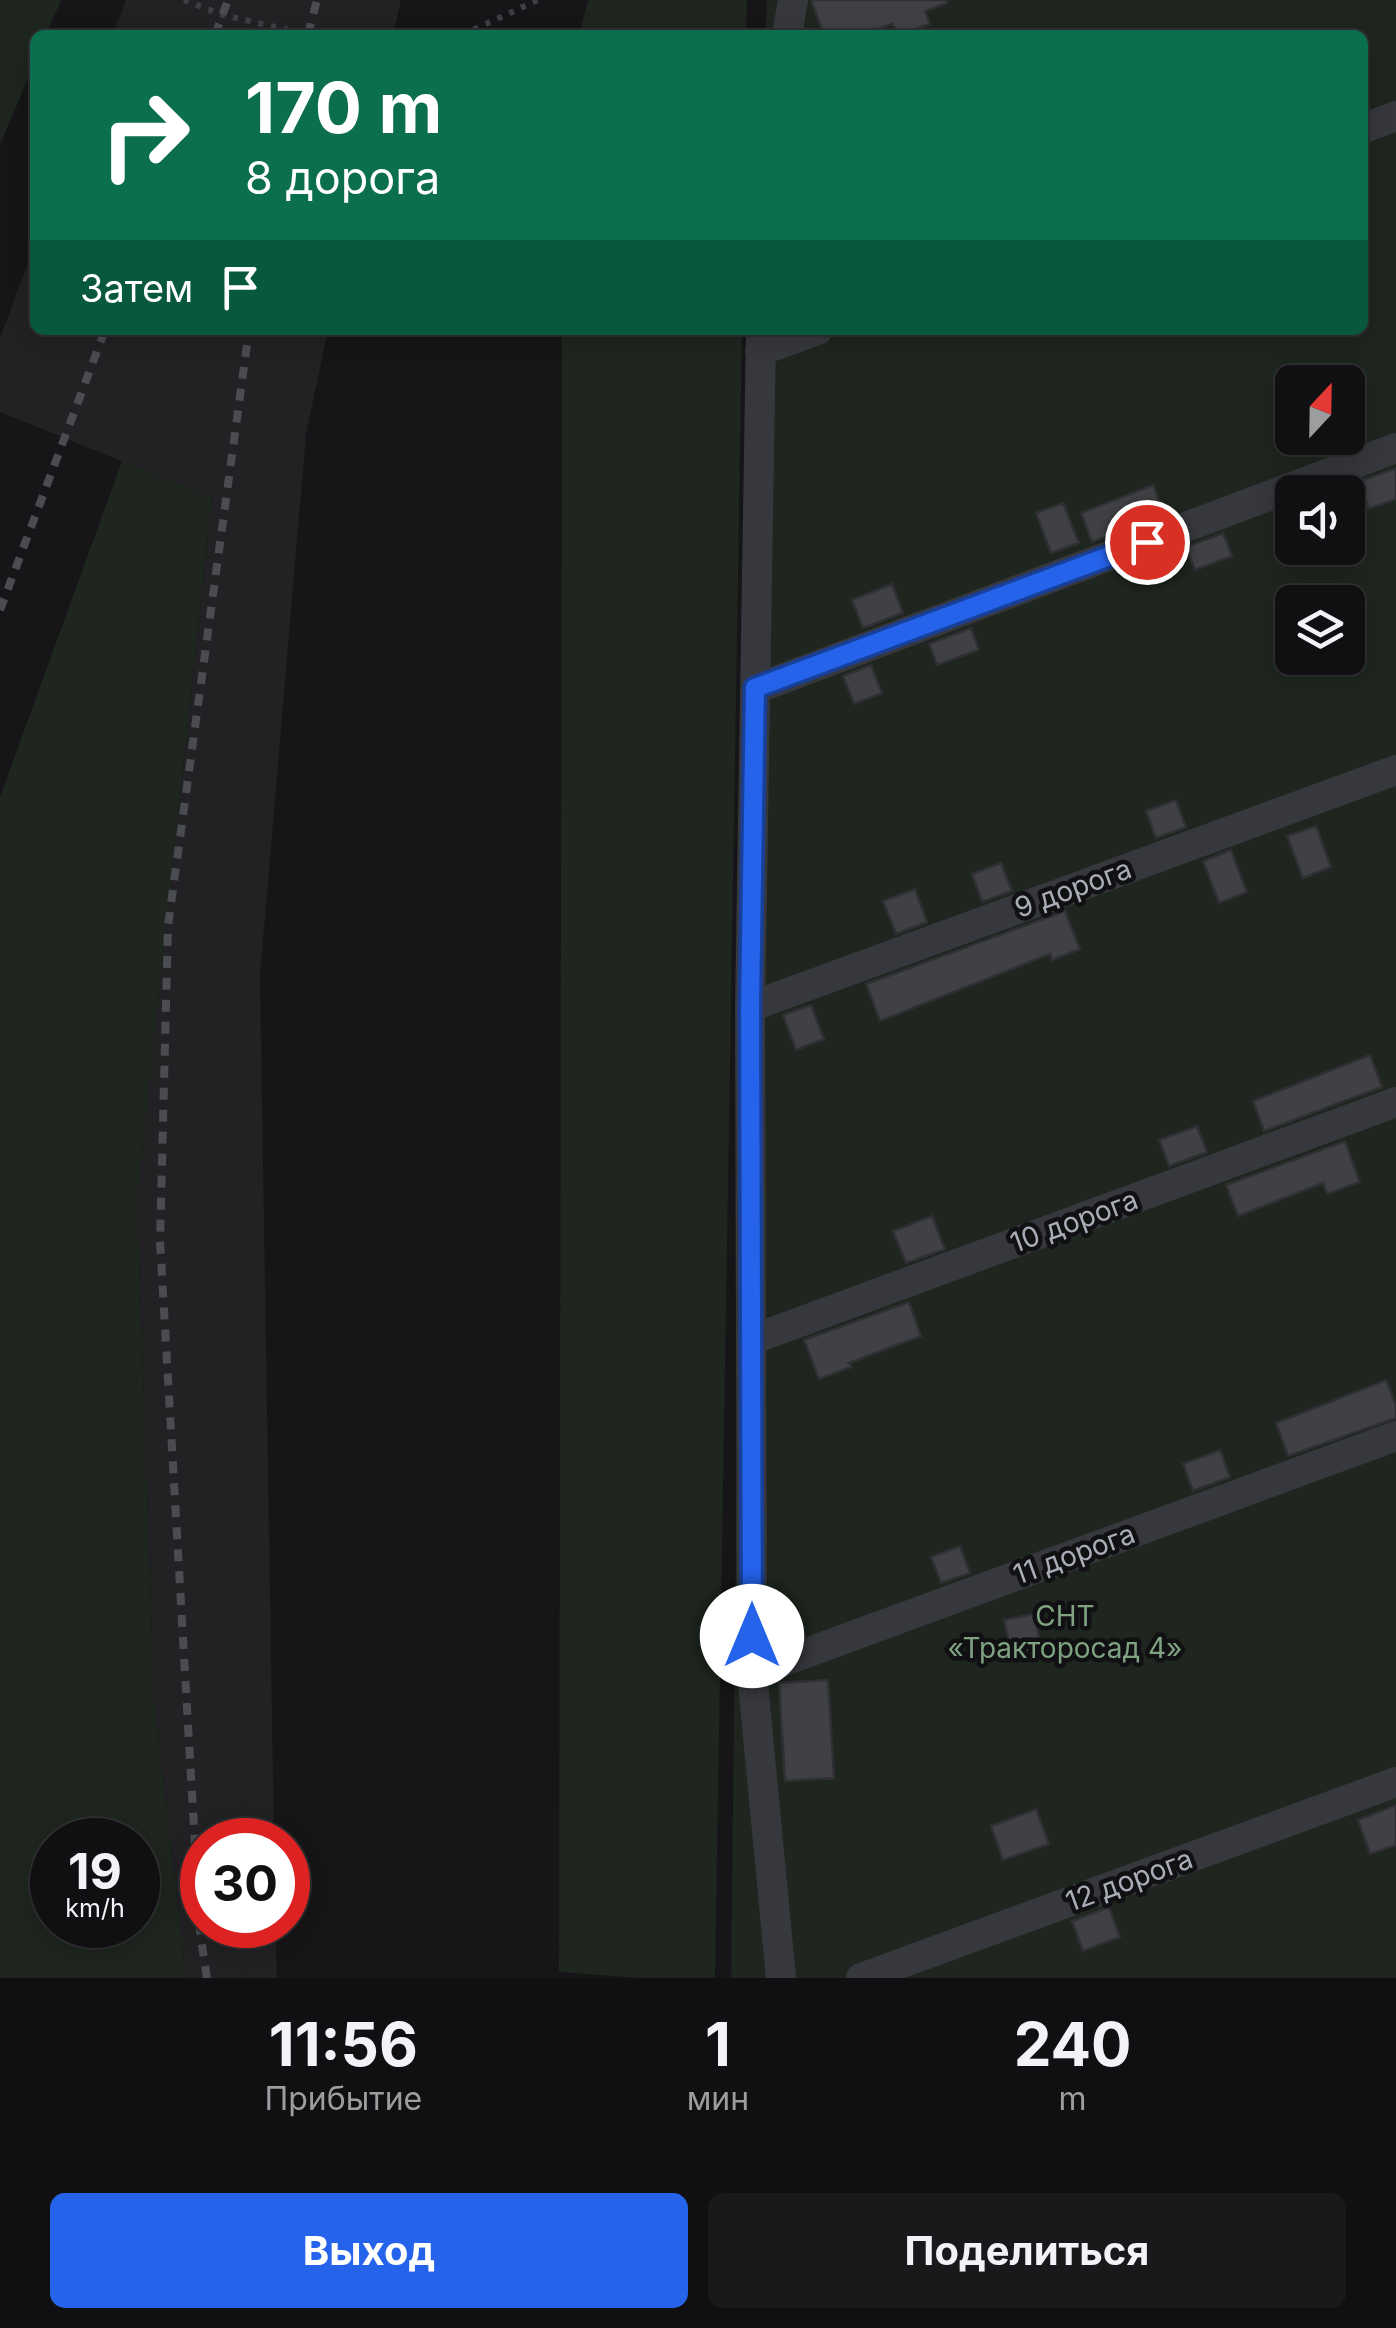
<!DOCTYPE html>
<html lang="ru">
<meta charset="utf-8">
<style>
:root{--surface:#101012;--page:#19191b;--text:#f1f3f6;--muted:#9c9d9f;--line:#303032;--accent:#2563eb}
body{margin:0;font-family:Inter,sans-serif;background:var(--page);color:var(--text);height:100vh;display:flex;flex-direction:column;font-size:38px;white-space:nowrap}
*{box-sizing:border-box;margin:0}
p{font-size:32px;color:var(--muted)}
.icon{flex:none;width:55px;height:55px;fill:none;stroke:currentColor;stroke-width:2;stroke-linecap:round;stroke-linejoin:round}
.map{position:relative;height:1978px;overflow:hidden}
.details{display:flex;flex-direction:column;background:var(--surface);flex:1}
.details>*{flex:none}
.guide{position:absolute;left:30px;top:30px;width:1338px;height:305px;border-radius:15px;box-shadow:0 5px 25px #0003,0 0 0 2px var(--line);background:#0b6e4f;color:#fff;overflow:hidden}
.needle{width:65px;rotate:22deg}
.controls{position:absolute;left:1275px;top:365px;display:grid;gap:20px}
.controls a{display:grid;place-items:center;width:90px;height:90px;border-radius:15px;background:var(--surface);box-shadow:0 5px 25px #0003,0 0 0 2px var(--line);font-size:50px}
.speed{position:absolute;left:30px;top:1818px;display:flex;gap:20px;font-size:50px;font-weight:700;text-align:center}
.speed>*{display:grid;place-content:center;width:130px;height:130px;border-radius:50%;background:var(--surface);box-shadow:0 5px 25px #0003,0 0 0 2px var(--line);line-height:1}
.speed small{font-size:25px;font-weight:400}
.speed .limit{border:15px solid #d22;background:#fff;color:#111}
.pin{position:absolute;display:grid;place-items:center;width:85px;height:85px;color:#fff;margin:-42px;border:5px solid #fff;border-radius:50%;box-shadow:0 2px 10px #0007}
.me{position:absolute;width:110px;margin:-55px;rotate:0deg;stroke-linejoin:round;filter:drop-shadow(0 0 8px #0008)}
.turn{display:flex;align-items:center;gap:35px;height:210px;padding:0 50px;font-size:45px}
.turn .icon{width:130px;height:130px;stroke-width:2.5}
.turn b{display:block;font-size:70px;line-height:85px}
.then{display:flex;align-items:center;height:95px;padding:0 50px;background:#0003;gap:20px;font-size:38px}
.eta{display:flex;justify-content:space-evenly;align-items:center;height:170px;text-align:center}
.eta b{font-size:60px;font-weight:700;line-height:70px}
.action{display:flex;gap:20px;margin-top:auto;padding:20px 50px}
.action a{flex:1;height:115px;border-radius:15px;background:var(--accent);color:#fff;font-size:40px;font-weight:700;line-height:115px;text-align:center}
.action a+a{background:var(--page);color:var(--text)}
.map>svg:first-child{display:block}
.built{fill:#222225}
.green{fill:#1e261f;fill-rule:evenodd}
.building{fill:#404145;stroke:#303034;stroke-width:2.5}
.lines{fill:none;stroke-linecap:round;stroke-linejoin:round}
.path{stroke:#3d3f44;stroke-width:6;stroke-dasharray:5 8;stroke-linecap:butt}
.street{stroke:#37383d;stroke-width:30}
.rail{stroke:#4a4c52;stroke-width:8;stroke-dasharray:12 10;stroke-linecap:butt}
.route-casing{stroke:#184099;stroke-width:25}
.route{stroke:#2563eb;stroke-width:18}
.labels{text-anchor:middle;dominant-baseline:central;stroke-width:9;stroke-linejoin:round;paint-order:stroke}
.street-label{font-size:28px;fill:#a8adb8;stroke:#111113}
.park-label{font-size:28px;fill:#7fa381;stroke:#111113}
</style>
<div class="map">
<svg width="1396" height="1978" viewBox="0 0 1396 1978">
<rect width="100%" height="100%" fill="#161618"/>
<path class="built" d="M126 0H401L393 35H113Z
M35 244V330H328L306 434 260 976 274 1840H202V1925H275L277 1978H186L154 1697 137 1198 212 498 0 412V338Z"/>
<path class="green" d="M0 0H61L46 35H35V61L0 145Z
M588 0H747L746 35H579Z
M767 0H1396V1978H731L750 330H1362V35H765ZM1292 382H1348V438H1292ZM1292 492H1348V548H1292ZM1292 602H1348V658H1292Z
M562 330H742L715 1978H639L559 1972Z
M122 461 212 497 137 1199 154 1697 186 1978H0V797ZM138 1840V1925H52V1840Z"/>
<path class="building" d="M811 0H947V3L925 11 930 24 899 35 892 24 862 35H824Z
M1396 468V499L1369 509 1358 482Z
M1153 485 1165 515 1092 542 1081 513Z
M1063 503 1079 543 1051 553 1036 513Z
M1223 533 1232 556 1195 570 1186 547Z
M892 584 903 613 863 628 852 600Z
M971 628 979 650 937 665 929 644Z
M871 665 882 693 854 704 843 676Z
M1176 800 1186 827 1156 838 1146 811Z
M1316 826 1331 867 1303 878 1287 836Z
M1231 850 1247 892 1219 903 1203 861Z
M1001 863 1012 891 982 902 972 874Z
M915 889 927 922 896 934 883 901Z
M1065 911 1080 949 1052 960 1050 954 880 1021 866 984Z
M811 1005 824 1039 796 1050 783 1015Z
M1370 1055 1382 1087 1264 1131 1253 1101Z
M1197 1126 1207 1152 1169 1166 1159 1140Z
M1345 1141 1360 1182 1327 1194 1323 1183 1238 1216 1226 1185Z
M932 1216 945 1249 906 1263 893 1231Z
M909 1302 921 1336 849 1363 851 1367 819 1379 804 1340Z
M1386 1380 1396 1405V1418L1288 1456 1276 1423Z
M1220 1450 1230 1477 1193 1491 1183 1464Z
M960 1546 970 1573 941 1583 931 1557Z
M1034 1614 1043 1654 1013 1661 1004 1620Z
M828 1680 834 1778 785 1781 779 1683Z
M1396 1805V1845L1370 1854 1358 1820Z
M1036 1809 1049 1844 1003 1860 991 1826Z
M1109 1907 1120 1937 1083 1951 1072 1921Z"/>
<g class="lines">
<path class="path" d="M184 0 223 15 310 35
M462 35 538 0"/>
<path class="street" d="M787 35 793 0
M1362 129 1396 116
M761 330 750 1007 752 1673 781 1978
M760 351 818 330
M755 689 1396 448
M750 1007 1396 770
M751 1340 1396 1102
M752 1673 1396 1436
M861 1978 1396 1782"/>
<path class="rail" d="M215 35 228 0
M308 35 317 0
M0 610 105 330
M207 1978 200 1932 160 1241 168 926 249 330"/>
</g>
<g class="lines">
<defs>
<path id="route" d="M752 1636 750 1007 755 688 1147 542"/>
</defs>
<use href="#route" class="route-casing"/>
<use href="#route" class="route"/>
</g>
<g class="labels">
<g class="street-label">
<text transform="translate(1073 888) rotate(-20)">9 дорога</text>
<text transform="translate(1074 1221) rotate(-20)">10 дорога</text>
<text transform="translate(1074 1554) rotate(-20)">11 дорога</text>
<text transform="translate(1129 1880) rotate(-20)">12 дорога</text>
</g>
<g class="park-label">
<text x="1065" y="1616">СНТ<tspan x="1065" dy="32">«Тракторосад 4»</tspan></text>
</g>
</g>
</svg>
<div class="controls">
<a><svg class="needle" viewBox="-14 -14 28 28"><path d="M0-13l5 13h-10z" fill="#e53935"/><path d="M0 13l5-13h-10z" fill="#9c9d9f"/></svg></a>
<a><svg class="icon" aria-label="sound" viewBox="0 0 24 24"><path d="M4 9h4l5-4v14l-5-4H4zM17 9q2 3 0 6"/></svg></a>
<a><svg class="icon" aria-label="layers" viewBox="0 0 24 24"><path d="M12 4l9 5-9 5-9-5zM3 14l9 5 9-5"/></svg></a>
</div>
<div class="speed"><div>19<small>km/h</small></div><div class="limit">30</div></div>
<div class="pin" style="left:1147px;top:542px;background:#d93025"><svg class="icon" aria-label="arrive" viewBox="0 0 24 24"><path d="M6 21V4h12l-3 4 3 4H6"/></svg></div>
<svg class="me" style="left:752px;top:1636px" viewBox="-20 -20 40 40"><circle r="19" fill="#fff"/><path d="M0-13L10 11 0 6-10 11z" fill="#2563eb"/></svg>
<div class="guide">
<div class="turn"><svg class="icon" aria-label="right" viewBox="0 0 24 24"><path d="M7 20v-9h11M14 6l5 5-5 5"/></svg><div><b>170 m</b>8 дорога</div></div>
<div class="then">Затем<svg class="icon" aria-label="arrive" viewBox="0 0 24 24"><path d="M6 21V4h12l-3 4 3 4H6"/></svg></div>
</div>
</div>
<section class="details">
<div class="eta">
<div><b>11:56</b><p>Прибытие</p></div>
<div><b>1</b><p>мин</p></div>
<div><b>240</b><p>m</p></div>
</div>
<div class="action"><a>Выход</a><a>Поделиться</a></div>
</section>
